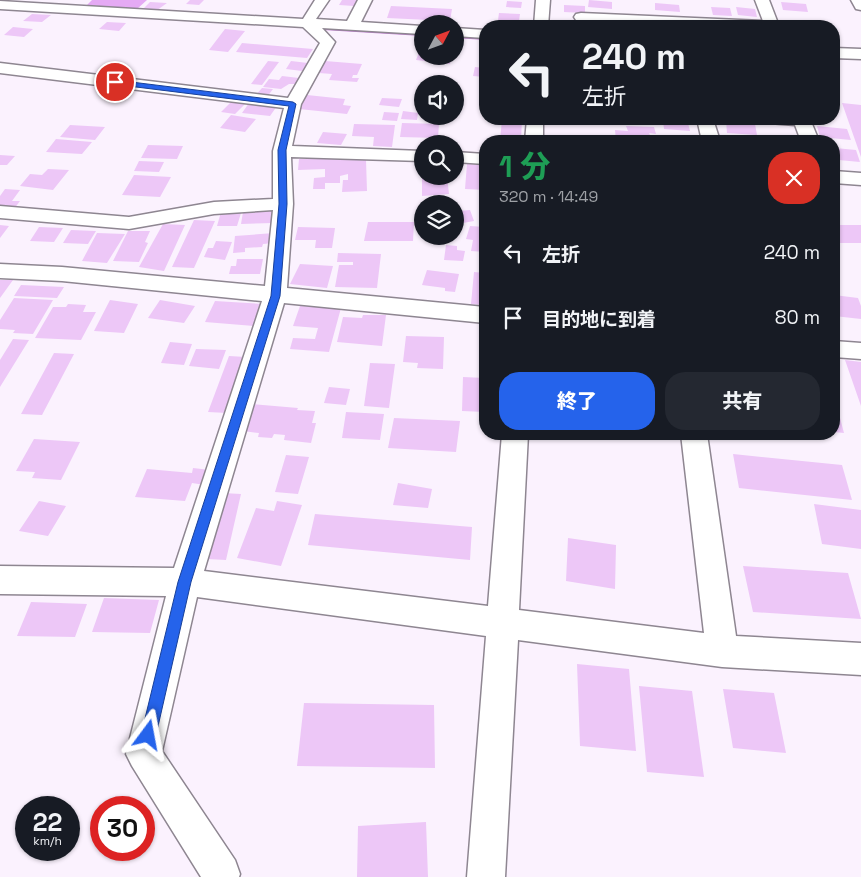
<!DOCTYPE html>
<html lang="ja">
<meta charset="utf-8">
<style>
:root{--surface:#171b24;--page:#242831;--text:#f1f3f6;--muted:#9ea1a6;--accent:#2563eb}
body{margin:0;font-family:"Space Grotesk","Noto Sans JP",sans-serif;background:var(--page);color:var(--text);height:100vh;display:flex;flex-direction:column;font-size:19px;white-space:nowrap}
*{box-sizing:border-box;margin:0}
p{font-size:16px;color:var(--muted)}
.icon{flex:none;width:28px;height:28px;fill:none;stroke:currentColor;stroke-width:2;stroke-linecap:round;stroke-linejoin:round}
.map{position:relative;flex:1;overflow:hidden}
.details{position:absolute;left:479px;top:135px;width:361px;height:305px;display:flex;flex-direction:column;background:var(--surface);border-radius:20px;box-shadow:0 1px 4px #0004}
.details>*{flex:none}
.top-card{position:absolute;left:479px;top:20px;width:361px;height:105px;border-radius:20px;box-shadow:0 1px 4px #0004;background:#171b24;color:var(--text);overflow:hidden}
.needle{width:32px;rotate:49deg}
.fabs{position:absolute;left:414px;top:15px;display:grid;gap:10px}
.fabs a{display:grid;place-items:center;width:50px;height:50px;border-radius:50%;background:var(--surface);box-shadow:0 1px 4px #0004;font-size:25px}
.speed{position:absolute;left:15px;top:796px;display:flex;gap:10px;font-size:25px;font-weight:700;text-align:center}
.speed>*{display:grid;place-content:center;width:65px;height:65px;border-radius:50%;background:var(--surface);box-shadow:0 1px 4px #0004;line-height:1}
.speed small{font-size:12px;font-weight:400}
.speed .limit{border:8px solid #d22;background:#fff;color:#111}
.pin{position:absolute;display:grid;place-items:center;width:42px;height:42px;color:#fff;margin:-21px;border:2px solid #fff;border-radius:50%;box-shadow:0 1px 5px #0007}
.me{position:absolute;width:55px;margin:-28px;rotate:13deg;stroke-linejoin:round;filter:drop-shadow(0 0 4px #0008)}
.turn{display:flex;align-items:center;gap:18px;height:105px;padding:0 20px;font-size:22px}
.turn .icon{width:65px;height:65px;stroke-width:2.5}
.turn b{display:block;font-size:35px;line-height:42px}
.round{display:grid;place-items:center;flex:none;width:52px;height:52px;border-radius:20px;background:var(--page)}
.head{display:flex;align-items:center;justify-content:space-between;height:85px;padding:0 20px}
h1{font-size:30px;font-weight:800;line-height:38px;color:#1e9e55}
.button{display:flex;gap:10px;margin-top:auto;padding:10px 20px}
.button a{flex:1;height:58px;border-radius:20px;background:var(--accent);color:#fff;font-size:20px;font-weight:800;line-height:58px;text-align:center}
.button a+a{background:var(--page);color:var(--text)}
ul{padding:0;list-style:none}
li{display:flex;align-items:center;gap:15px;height:65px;padding:0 20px}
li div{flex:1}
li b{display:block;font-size:19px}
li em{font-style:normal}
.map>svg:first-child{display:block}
.green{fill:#e5aaf4}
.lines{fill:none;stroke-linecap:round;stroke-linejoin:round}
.stream{fill:#bf82cf;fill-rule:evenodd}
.building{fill:#edc7f7}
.minor-casing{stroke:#8e8691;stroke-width:3}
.minor{fill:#fff;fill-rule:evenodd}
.route{fill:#2563eb;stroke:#184099}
</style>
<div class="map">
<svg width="861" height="877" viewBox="0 0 861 877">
<rect width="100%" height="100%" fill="#fbf2fe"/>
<path class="green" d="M92 0H147L137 9 87 5Z"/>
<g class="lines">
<path class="stream" d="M324 28 422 34V36L323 30 322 29Z
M455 36 485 38V40L455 38Z
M834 57 861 58V60L834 59Z"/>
</g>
<path class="building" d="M190 0H204L199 5 186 4Z
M342 0H357L354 6 339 5Z
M589 0 612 2V9L588 7Z
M507 1 522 2 521 8 506 7Z
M150 2 167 3 156 11 143 9Z
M781 2 806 4 808 12 783 10Z
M655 3 679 5 680 12 655 10Z
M564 5 585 6V13L564 12Z
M391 6 452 9 450 21 387 18Z
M711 7 730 8 732 16 713 15Z
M736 7 755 9 757 17 738 15Z
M499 13 520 14 519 21 498 20Z
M32 14 51 15 42 22 23 21Z
M570 20 594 22 593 26H569Z
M107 22 126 23 119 31 99 29Z
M13 27 33 29 24 37 4 35Z
M225 29 245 31 228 52 209 50Z
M242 43 313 49 307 58 236 52Z
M421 47H422V56H452L450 64 416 60Z
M268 61 279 62 262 85 251 84Z
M291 61 308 63 302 71 286 69Z
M325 61 362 64 357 75H353L352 78H359L357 82 329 80 332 74 319 73Z
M475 67 485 68V77L473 76Z
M282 76 299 78 298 80H301L298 84H289L281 89 263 87 269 79 279 80Z
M262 88 273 89 267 97 255 96Z
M307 95 345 99 343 105 351 106 347 114 299 109Z
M382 98 402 99 399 107 379 105Z
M232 101 246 103 235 114 221 112Z
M249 103 277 106 270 116 242 113Z
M842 103 861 105V157Z
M403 111 418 113 417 120 401 119Z
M384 112 399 113 397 121 382 120Z
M231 115 256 119 245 132 220 128Z
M502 119H522L521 141H500Z
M663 121 688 123 690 131 664 129Z
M726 121 755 124 757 135 727 133Z
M402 123 439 124 438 138 400 137Z
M354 124 395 125 392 147 373 146 374 137 352 136Z
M70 125 105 127 95 140 60 137Z
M626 126 654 127 656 134 649 133 653 141H616L615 130 628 131Z
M817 126 847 129 851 140 820 137Z
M323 132 347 134 341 145 317 143Z
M56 139 92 142 82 154 46 152Z
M148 145 183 146 177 159 141 158Z
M835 148 856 150 860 162 839 160Z
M0 155 15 156 7 165H0Z
M340 158V160H366L367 191 342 192 343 180H348V174L340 176V183H325V189H313L314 178 325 177V169L298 170 299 159Z
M139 161 164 162 159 172 134 171Z
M467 164 485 165V190L465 189Z
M48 169 69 170 53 190 20 186 30 174 42 175Z
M134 175 171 177 160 197 122 195Z
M422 176H447L449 194 422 196Z
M5 189 20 190 12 201H20L14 209 0 208V196Z
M470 210 474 221 463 223 458 211Z
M275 211 273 223 241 224 243 212Z
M221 212 241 213 237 226H217Z
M194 220 215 221 194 268 172 267Z
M368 222H414L413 241H364Z
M163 224 185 225 164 271 139 267Z
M0 225 9 226 0 238Z
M834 225H861V243H834Z
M470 226 485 227V252L471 251 473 240 466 239Z
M39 227 63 228 54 242 30 241Z
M298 227 335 228 332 248H315L316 240H295Z
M71 230 96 231 88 244 63 243Z
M128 231H150L145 242 148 243 139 262 113 261Z
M97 233 125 234 107 263 82 261Z
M274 233V243L263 244 262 247 245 248V252L233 253 235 236Z
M216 241 232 242 225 260 204 257 208 248H213Z
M446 245 457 246V250L465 251 463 261 444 260Z
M338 253 381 254 377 288 335 287 339 265H353V262H337Z
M237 259H263L260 274H229L231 266H236Z
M300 264 333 266 327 288 290 284Z
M427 270 459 274 455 292 445 291V288L422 285Z
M474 272 485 273 483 305 471 304Z
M0 280H13L0 298Z
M21 285 64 287 57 298 14 296Z
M834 295 858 298 861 306V319L834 316Z
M14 298 53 300 33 334 13 333 15 330 0 329V320Z
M110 300 138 304 124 333 94 331Z
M160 300 195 306 184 323 148 318Z
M215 301 262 304 254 326 205 322Z
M68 304 86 305 83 312H96L81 340 35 338 53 307H66Z
M300 306 341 308 329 352 290 349 293 338 315 339 318 328 293 326Z
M363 315H386L382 346 337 342 343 317 362 318Z
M406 336 444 337 443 369 417 368 418 363 403 362Z
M13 339 29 340 0 387V360Z
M170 342 192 344 184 365 161 363Z
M196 349 226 350 219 369 189 366Z
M54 353 74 354 42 415 21 414Z
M229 356 246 357 227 413 208 412Z
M845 360 861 362V406Z
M370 363 395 364 389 408 364 406Z
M463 377 485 378V412L462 411Z
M329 387 350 389 346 405 324 403Z
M834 395 844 433 834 432Z
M252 404 298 408 297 410 315 411 312 423H316L311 443 284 440 285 435 274 434 272 438 258 437 259 433 243 431Z
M346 412 384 414 380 440 342 438Z
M394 418 460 421 456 452 388 448Z
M34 439 80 442 61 480 32 478 35 472 16 471Z
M733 454 842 465 852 500 739 488Z
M286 455 309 457 298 494 275 492Z
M193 468 210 470 205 485 192 483 185 501 135 497 147 469 192 473Z
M398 483 432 489 428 508 393 505Z
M223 493 241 494 226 560 207 559Z
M39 501 66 506 48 536 19 531Z
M277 501 302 505 281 566 237 558 256 508 274 511Z
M814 504 861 510V549L822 544Z
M315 514 472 527 470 560 308 545Z
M568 538 616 545 615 589 566 581Z
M743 566 848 573 861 619 753 612Z
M104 598 159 600 150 633 92 632Z
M31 602 87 604 75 637 17 636Z
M577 664 629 669 636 751 580 746Z
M639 686 692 691 704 777 647 772Z
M723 689 774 693 786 753 733 748Z
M304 703 434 705 435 768 297 766Z
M426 822 428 877H357L358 826Z"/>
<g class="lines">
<defs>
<path id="minor" d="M315 0H329L316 19 347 21 358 0H372L361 22 422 26V34L322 28 335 42 301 104 292 146 422 151V161L291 157 293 204 287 288 485 307V323L284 303 204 571 488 606 502 434H528L519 610 704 633 681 434H707L736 636 861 643V675L722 667 518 640 505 877H467L486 636 197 597 162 751 235 860 240 874 239 877H201L132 766 126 754 166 596 0 594V566L174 568 262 301 62 281 0 278V264L62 267 265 286 273 210 214 214 129 229 0 218V206L129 217 214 202 273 199V151L284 108 0 73V63L288 98 320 43 303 27 0 9V1L303 19Z
M536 0H550L548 26H534Z
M755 0H769L779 26H686L581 21 576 20 574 17 576 14 581 13 763 21Z
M851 0H861V10L856 9Z
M455 28 485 30V38L455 36Z
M834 48 861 49V59L834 58Z
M527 119H543V141H525Z
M697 119H713L720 141H702Z
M766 119H810L819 141H801L795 125 769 123Z
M455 152 485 154V164L455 162Z
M834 171 861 173V185L834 183Z
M834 341 861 343V359L834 357Z"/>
</defs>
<use href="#minor" class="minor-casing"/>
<use href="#minor" class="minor"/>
</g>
<path class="route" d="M115 80 293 102 296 104 286 150 287 204 280 296 191 582 156 735 154 740 148 743 143 740 141 735 178 582 271 296 279 204 278 150 289 106 112 84 111 82Z"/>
</svg>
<div class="fabs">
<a><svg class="needle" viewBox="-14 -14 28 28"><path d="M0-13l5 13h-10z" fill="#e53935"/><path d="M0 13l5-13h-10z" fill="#9ea1a6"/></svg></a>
<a><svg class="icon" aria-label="sound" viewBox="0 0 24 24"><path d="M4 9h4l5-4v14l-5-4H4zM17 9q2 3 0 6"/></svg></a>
<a><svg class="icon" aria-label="search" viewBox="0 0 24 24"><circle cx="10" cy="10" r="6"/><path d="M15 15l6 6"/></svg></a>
<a><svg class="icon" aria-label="layers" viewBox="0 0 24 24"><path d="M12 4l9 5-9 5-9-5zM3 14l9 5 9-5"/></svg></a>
</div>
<div class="speed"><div>22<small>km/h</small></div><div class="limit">30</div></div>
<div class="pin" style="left:115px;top:82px;background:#d93025"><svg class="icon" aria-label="arrive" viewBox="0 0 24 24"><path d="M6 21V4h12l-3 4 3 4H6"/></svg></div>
<svg class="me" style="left:148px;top:735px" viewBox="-20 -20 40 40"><path d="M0-17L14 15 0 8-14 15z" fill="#2563eb" stroke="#fff" stroke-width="4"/></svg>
<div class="top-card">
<div class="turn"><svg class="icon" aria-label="left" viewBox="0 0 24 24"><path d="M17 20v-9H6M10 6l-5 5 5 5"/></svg><div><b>240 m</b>左折</div></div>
</div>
<section class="details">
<div class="head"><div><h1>1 分</h1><p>320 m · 14:49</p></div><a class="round" style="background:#d93025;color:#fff"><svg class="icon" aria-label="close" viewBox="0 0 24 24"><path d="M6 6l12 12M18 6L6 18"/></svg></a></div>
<ul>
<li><svg class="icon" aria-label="left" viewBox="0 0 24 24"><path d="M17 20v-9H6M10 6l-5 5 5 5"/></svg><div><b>左折</b></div><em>240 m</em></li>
<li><svg class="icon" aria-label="arrive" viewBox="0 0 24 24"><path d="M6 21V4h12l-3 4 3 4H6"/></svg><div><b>目的地に到着</b></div><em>80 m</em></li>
</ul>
<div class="button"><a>終了</a><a>共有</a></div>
</section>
</div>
